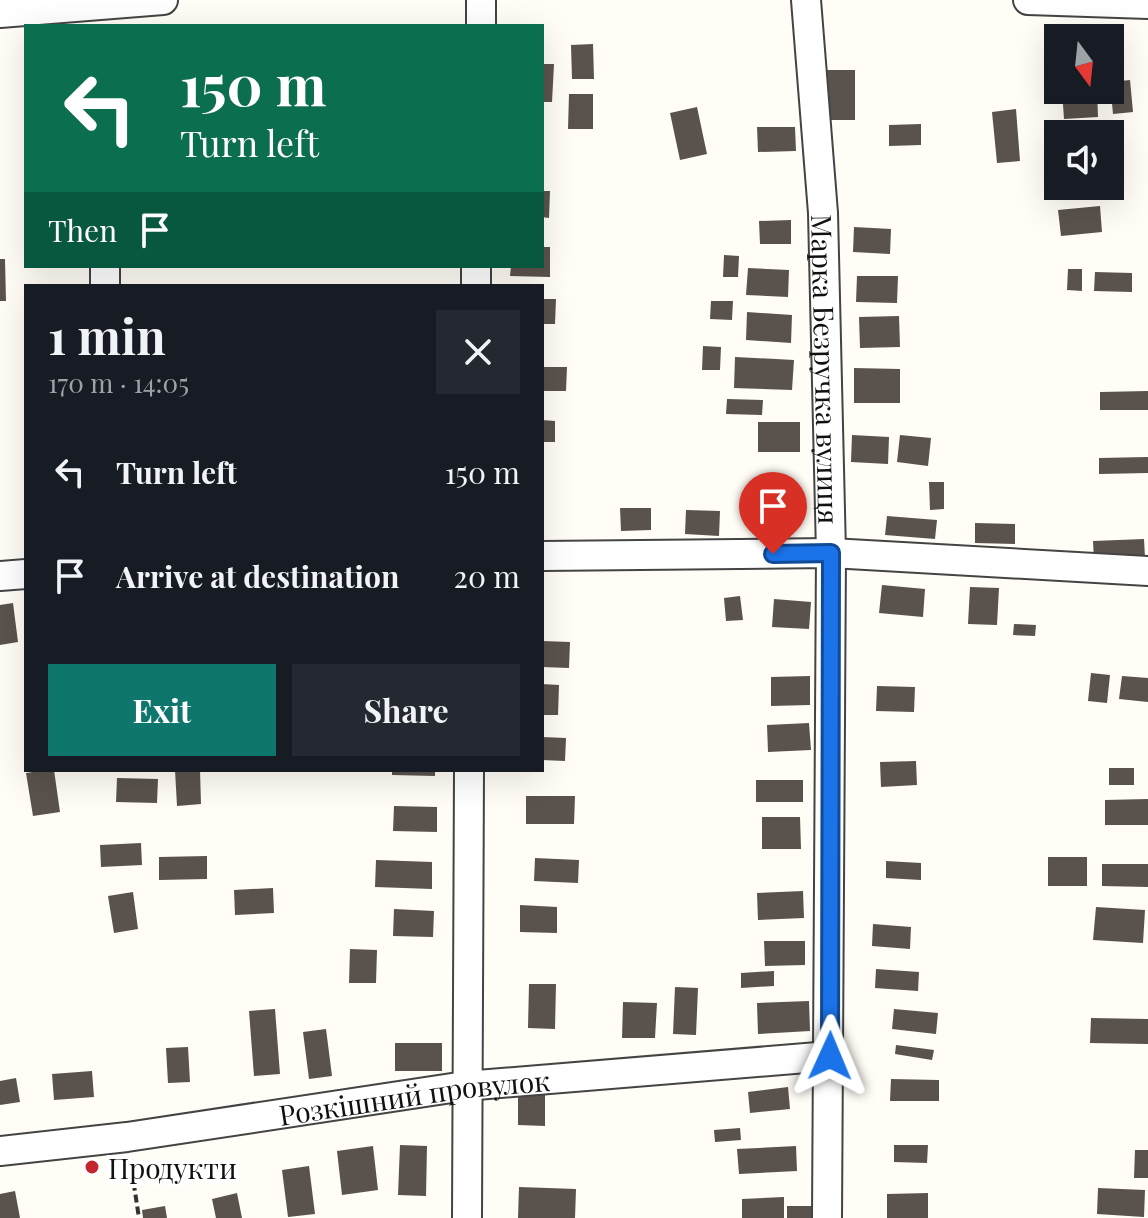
<!DOCTYPE html>
<meta charset="utf-8">
<style>
:root{--surface:#171b24;--page:#242831;--text:#f1f3f6;--muted:#9ea1a6;--accent:#0f766e}
body{margin:0;font-family:"Playfair Display",serif;background:var(--page);color:var(--text);height:100vh;display:flex;flex-direction:column;font-size:30px;white-space:nowrap}
*{box-sizing:border-box;margin:0}
p{font-size:26px;color:var(--muted)}
.icon{flex:none;width:44px;height:44px;fill:none;stroke:currentColor;stroke-width:2;stroke-linecap:round;stroke-linejoin:round}
.map{position:relative;flex:1;overflow:hidden}
.side{position:absolute;left:24px;top:284px;width:520px;height:488px;display:flex;flex-direction:column;background:var(--surface);border-radius:0px;box-shadow:0 8px 32px #0002}
.side>*{flex:none}
.top-card{position:absolute;left:24px;top:24px;width:520px;height:244px;border-radius:0px;box-shadow:0 8px 32px #0002;background:#0b6e4f;color:#fff;overflow:hidden}
.needle{width:52px;rotate:165deg}
.fabs{position:absolute;left:1044px;top:24px;display:grid;gap:16px}
.fabs a{display:grid;place-items:center;width:80px;height:80px;border-radius:0px;background:var(--surface);box-shadow:0 8px 32px #0002;font-size:40px}
.pin{position:absolute;display:grid;place-items:center;width:68px;height:68px;color:#fff;margin:-82px -34px;border-radius:50% 50% 50% 0;rotate:-45deg;box-shadow:0 0 8px #0007}
.pin .icon{rotate:45deg}
.me{position:absolute;width:88px;margin:-44px;rotate:1deg;stroke-linejoin:round;filter:drop-shadow(0 0 6px #0008)}
.turn{display:flex;align-items:center;gap:28px;height:168px;padding:0 24px;font-size:36px}
.turn .icon{width:104px;height:104px;stroke-width:2.5}
.turn b{display:block;font-size:56px;line-height:68px}
.then{display:flex;align-items:center;height:76px;padding:0 24px;background:#0003;gap:16px;font-size:30px}
.round{display:grid;place-items:center;flex:none;width:84px;height:84px;border-radius:0px;background:var(--page)}
.headline{display:flex;align-items:center;justify-content:space-between;height:136px;padding:0 24px}
h1{font-size:48px;font-weight:700;line-height:60px}
.primary-button{display:flex;gap:16px;margin-top:auto;padding:16px 24px}
.primary-button a{flex:1;height:92px;border-radius:0px;background:var(--accent);color:#fff;font-size:32px;font-weight:700;line-height:92px;text-align:center}
.primary-button a+a{background:var(--page);color:var(--text)}
ul{padding:0;list-style:none}
li{display:flex;align-items:center;gap:24px;height:104px;padding:0 24px}
li div{flex:1}
li b{display:block;font-size:30px}
li em{font-style:normal}
.map>svg:first-child{display:block}
.building{fill:#5a524d}
.lines{fill:none;stroke-linecap:round;stroke-linejoin:round}
.minor-casing{stroke:#444;stroke-width:32}
.path{stroke:#333;stroke-width:4;stroke-dasharray:8 4;stroke-linecap:butt}
.minor{stroke:#fff;stroke-width:28}
.route-casing{stroke:#114b97;stroke-width:20}
.route{stroke:#1a73e8;stroke-width:14}
.poi-dot{fill:#c4262e;stroke:#fff;stroke-width:3}
.labels{text-anchor:middle;dominant-baseline:central;stroke-width:8;stroke-linejoin:round;paint-order:stroke}
.street-label{font-size:28px;fill:#111;stroke:#fff}
.poi-label{font-size:28px;fill:#111;stroke:#fff;text-anchor:start}
</style>
<div class="map">
<svg width="1148" height="1218" viewBox="0 0 1148 1218">
<rect width="100%" height="100%" fill="#fffdf5"/>
<path class="building" d="M593 44 594 79H572L571 45Z
M542 64H554L552 102H542Z
M827 70H855V120H827Z
M1130 80 1133 112 1113 114 1110 82Z
M1062 90H1097L1098 117 1064 119Z
M569 94H593V129H568Z
M697 107 707 154 680 160 670 113Z
M1016 109 1020 161 997 163 992 112Z
M921 124V145L889 146V125Z
M757 127H795L796 151 758 152Z
M542 191H550L549 218 542 217Z
M1100 206 1102 232 1061 236 1058 210Z
M791 220V244H760L759 221Z
M854 227 891 229 890 254 853 252Z
M542 247H550V277L510 276 511 266H542Z
M724 255 739 256 738 277H723Z
M0 259H5L6 301H0Z
M748 268 789 270 788 297 746 295Z
M1068 269H1082V291L1067 290Z
M1095 272 1132 273V292L1094 291Z
M857 276H898L897 303 856 302Z
M542 299H556L555 324H542Z
M711 301H733L732 320 710 319Z
M747 312 792 315 791 343 746 340Z
M899 316 900 347 860 348 859 317Z
M703 346 721 347 720 370H702Z
M735 357 794 360 792 390 734 388Z
M542 367H567L566 391H542Z
M854 368 900 369V403H854Z
M1148 391V410H1100V392Z
M727 399 763 400 762 415 726 414Z
M542 420 555 421V442H542Z
M758 422H800V452H758Z
M852 435 889 437 888 464 851 462Z
M900 435 931 438 928 466 897 462Z
M1148 457V473L1099 474V458Z
M929 482H944V509L930 510Z
M620 508H651V530L621 531Z
M686 510 720 511 719 536 685 534Z
M887 516 937 520 935 539 885 535Z
M975 523 1015 524V544L975 543Z
M1144 539 1145 558 1094 560 1093 541Z
M882 585 925 589 923 617 879 613Z
M970 587 999 588 997 625 968 624Z
M740 596 743 620 726 621 724 598Z
M774 599 811 602 809 629 772 627Z
M13 603 18 642 0 645V605Z
M1014 624 1036 625 1035 636 1013 635Z
M542 641 570 642 569 668 542 667Z
M1091 673 1110 675 1107 703 1088 701Z
M810 676V705L771 706V677Z
M1122 676 1148 678V702L1119 699Z
M542 684 559 685 558 715H542Z
M877 686 915 687 914 712 876 711Z
M809 723 811 750 768 752 767 725Z
M542 737 566 738 565 761 542 760Z
M916 761 917 785 881 787 880 762Z
M1109 768H1134V785H1109Z
M46 770H54L60 812 33 816 26 773Z
M175 770H200L201 804 177 806Z
M392 770H435V776L392 775Z
M117 778 158 779 157 803 116 802Z
M756 780H803V802H756Z
M526 796H575L574 824H526Z
M1148 799V825H1105V800Z
M394 806 437 807V832L393 831Z
M762 817H800L801 849H762Z
M141 843 142 865 101 867 100 845Z
M207 856V879L159 880V857Z
M1048 857H1087V886H1048Z
M535 858 579 860 578 883 534 881Z
M376 860 432 862V889L375 887Z
M886 861 921 863V880L886 878Z
M1102 864H1148V887L1102 886Z
M273 888 274 913 235 915 234 890Z
M803 891 804 918 758 920 757 893Z
M133 892 138 929 114 933 108 896Z
M520 905 557 907V933L520 932Z
M1096 907 1145 910 1143 943 1093 940Z
M394 909 434 911 433 937 393 936Z
M873 924 911 927 910 949 872 946Z
M764 941H805V965L765 966Z
M350 949 377 950 376 983H349Z
M876 969 919 972 918 991 875 988Z
M774 971V986L741 988V973Z
M529 984H556L555 1029 528 1028Z
M675 987 698 988 696 1035 673 1034Z
M809 1001 810 1031 758 1034 757 1003Z
M623 1002 657 1003 655 1038H622Z
M275 1009 280 1074 254 1076 249 1011Z
M894 1009 938 1013 936 1034 892 1029Z
M1091 1018 1148 1019V1044L1090 1043Z
M326 1029 332 1076 309 1079 303 1032Z
M395 1043H442V1071H395Z
M896 1045 934 1050 932 1060 895 1054Z
M188 1047 190 1082 168 1083 166 1048Z
M92 1071 94 1097 54 1100 52 1074Z
M16 1078 20 1102 0 1105V1081Z
M891 1079 939 1080V1101H890Z
M788 1087 790 1109 750 1113 748 1092Z
M518 1090H545V1126L518 1125Z
M740 1128 741 1140 715 1142 714 1130Z
M400 1145 427 1146 426 1196 398 1195Z
M894 1145H928L927 1163 894 1162Z
M373 1146 378 1190 342 1195 337 1151Z
M796 1146 797 1171 739 1174 737 1149Z
M1135 1150H1148V1178H1134Z
M309 1166 315 1214 288 1217 282 1170Z
M519 1187 576 1189 575 1218H518Z
M1098 1188 1145 1190 1144 1217 1097 1214Z
M15 1191 20 1218H0V1194Z
M237 1193 242 1218H216L212 1199Z
M928 1193V1218H887V1194Z
M784 1197V1218H742V1199Z
M165 1206 167 1218H143L142 1210Z
M787 1206H814V1218H787Z"/>
<g class="lines">
<defs>
<g id="minor">
<path id="s1" d="M806 0 823 213 831 553 827 1218"/>
<path d="M1028 0 1148 4"/>
<path d="M0 13 163 0"/>
<path d="M481 26V0"/>
<path d="M105 266V286"/>
<path d="M476 286V266"/>
<path d="M542 556 831 553 1148 571"/>
<path d="M0 576 26 574"/>
<path id="s2" d="M0 1151 127 1137 465 1086 830 1056"/>
<path d="M467 1218 469 770"/>
</g>
</defs>
<use href="#minor" class="minor-casing"/>
<path class="path" d="M130 1159 139 1218"/>
<use href="#minor" class="minor"/>
</g>
<g class="lines">
<defs>
<path id="route" d="M773 554 831 553 830 1056"/>
</defs>
<use href="#route" class="route-casing"/>
<use href="#route" class="route"/>
</g>
<circle class="poi-dot" cx="92" cy="1167" r="8"/>
<g class="labels">
<g class="street-label">
<text stroke="none"><textPath href="#s1" startOffset="370">Марка Безручка вулиця</textPath></text>
<text stroke="none"><textPath href="#s2" startOffset="418">Розкішний провулок</textPath></text>
</g>
<g class="poi-label">
<text x="108" y="1167">Продукти</text>
</g>
</g>
</svg>
<div class="fabs">
<a><svg class="needle" viewBox="-14 -14 28 28"><path d="M0-13l5 13h-10z" fill="#e53935"/><path d="M0 13l5-13h-10z" fill="#9ea1a6"/></svg></a>
<a><svg class="icon" aria-label="sound" viewBox="0 0 24 24"><path d="M4 9h4l5-4v14l-5-4H4zM17 9q2 3 0 6"/></svg></a>
</div>
<div class="pin" style="left:773px;top:554px;background:#d93025"><svg class="icon" aria-label="arrive" viewBox="0 0 24 24"><path d="M6 21V4h12l-3 4 3 4H6"/></svg></div>
<svg class="me" style="left:830px;top:1056px" viewBox="-20 -20 40 40"><path d="M0-17L14 15 0 8-14 15z" fill="#1a73e8" stroke="#fff" stroke-width="4"/></svg>
<div class="top-card">
<div class="turn"><svg class="icon" aria-label="left" viewBox="0 0 24 24"><path d="M17 20v-9H6M10 6l-5 5 5 5"/></svg><div><b>150 m</b>Turn left</div></div>
<div class="then">Then<svg class="icon" aria-label="arrive" viewBox="0 0 24 24"><path d="M6 21V4h12l-3 4 3 4H6"/></svg></div>
</div>
<section class="side">
<div class="headline"><div><h1>1 min</h1><p>170 m · 14:05</p></div><a class="round"><svg class="icon" aria-label="close" viewBox="0 0 24 24"><path d="M6 6l12 12M18 6L6 18"/></svg></a></div>
<ul>
<li><svg class="icon" aria-label="left" viewBox="0 0 24 24"><path d="M17 20v-9H6M10 6l-5 5 5 5"/></svg><div><b>Turn left</b></div><em>150 m</em></li>
<li><svg class="icon" aria-label="arrive" viewBox="0 0 24 24"><path d="M6 21V4h12l-3 4 3 4H6"/></svg><div><b>Arrive at destination</b></div><em>20 m</em></li>
</ul>
<div class="primary-button"><a>Exit</a><a>Share</a></div>
</section>
</div>
